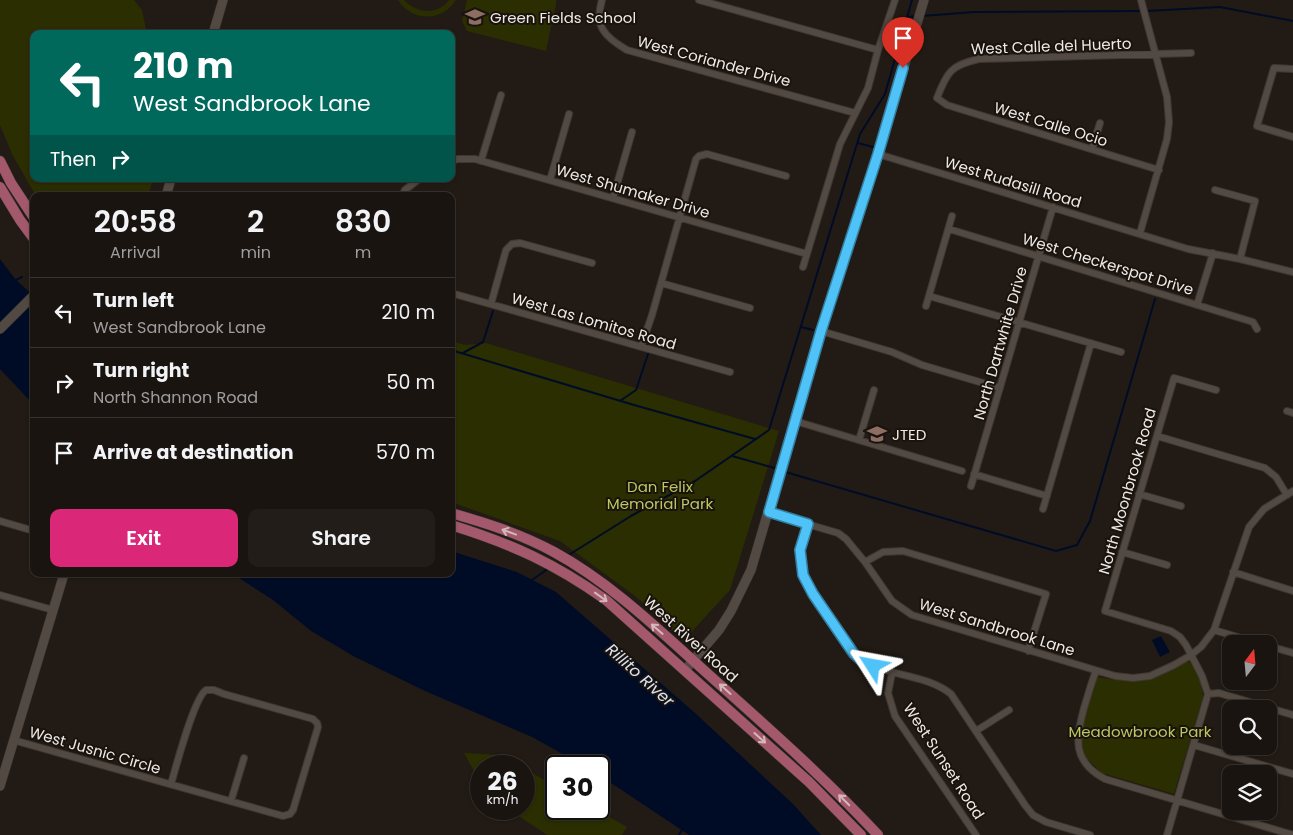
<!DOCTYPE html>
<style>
:root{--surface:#1a1410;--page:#231d19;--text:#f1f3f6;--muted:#9f9e9f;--line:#383330;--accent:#db2777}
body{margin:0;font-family:Poppins,sans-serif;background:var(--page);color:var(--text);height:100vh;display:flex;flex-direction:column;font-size:19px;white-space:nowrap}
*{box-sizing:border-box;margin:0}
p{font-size:16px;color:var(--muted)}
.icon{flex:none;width:28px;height:28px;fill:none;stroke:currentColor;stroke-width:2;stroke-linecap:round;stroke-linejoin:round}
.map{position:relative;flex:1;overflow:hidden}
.drawer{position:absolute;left:30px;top:192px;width:425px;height:385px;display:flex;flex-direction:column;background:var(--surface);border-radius:10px;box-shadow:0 1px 4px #0004,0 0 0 1px var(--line)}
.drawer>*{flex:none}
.banner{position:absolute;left:30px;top:30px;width:425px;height:152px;border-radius:10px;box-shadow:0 1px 4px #0004,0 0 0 1px var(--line);background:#00695c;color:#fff;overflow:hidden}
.needle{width:32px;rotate:16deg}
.fabs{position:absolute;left:1222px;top:635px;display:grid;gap:10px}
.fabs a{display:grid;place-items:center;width:55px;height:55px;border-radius:10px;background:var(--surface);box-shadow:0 1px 4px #0004,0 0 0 1px var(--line);font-size:25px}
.speed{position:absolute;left:470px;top:755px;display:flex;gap:10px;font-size:25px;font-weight:700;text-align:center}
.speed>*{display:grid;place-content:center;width:65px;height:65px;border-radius:50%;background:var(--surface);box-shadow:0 1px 4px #0004,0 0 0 1px var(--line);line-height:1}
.speed small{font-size:12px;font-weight:400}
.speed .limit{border:2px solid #111;border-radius:8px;background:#fff;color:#111}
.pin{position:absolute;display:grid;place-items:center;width:42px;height:42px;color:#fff;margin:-51px -21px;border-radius:50% 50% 50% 0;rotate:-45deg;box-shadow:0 0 5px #0007}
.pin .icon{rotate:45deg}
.me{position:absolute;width:55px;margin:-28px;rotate:304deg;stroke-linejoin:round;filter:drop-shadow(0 0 4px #0008)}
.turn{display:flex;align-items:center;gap:18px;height:105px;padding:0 20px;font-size:22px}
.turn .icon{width:65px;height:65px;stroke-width:2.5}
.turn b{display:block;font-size:35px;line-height:42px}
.then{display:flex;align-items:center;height:48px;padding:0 20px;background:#0003;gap:10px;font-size:19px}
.eta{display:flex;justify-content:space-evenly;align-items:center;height:85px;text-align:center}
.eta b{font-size:30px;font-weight:600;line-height:35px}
.cta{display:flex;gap:10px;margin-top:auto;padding:10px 20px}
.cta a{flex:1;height:58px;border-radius:10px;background:var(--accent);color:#fff;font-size:20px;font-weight:600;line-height:58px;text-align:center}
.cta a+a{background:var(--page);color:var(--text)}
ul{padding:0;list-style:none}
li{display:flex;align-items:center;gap:15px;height:70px;padding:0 20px;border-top:1px solid var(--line)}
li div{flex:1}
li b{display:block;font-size:19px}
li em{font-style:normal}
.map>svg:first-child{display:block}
.green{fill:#2a2e00}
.water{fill:#000c26}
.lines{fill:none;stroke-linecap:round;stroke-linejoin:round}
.stream{stroke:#000c26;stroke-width:2}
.street-casing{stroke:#3e3834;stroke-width:8}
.secondary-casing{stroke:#3e3834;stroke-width:10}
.primary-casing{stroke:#3e3834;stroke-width:11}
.street{stroke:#514942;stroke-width:6}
.secondary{stroke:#514942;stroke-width:9}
.primary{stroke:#a3596b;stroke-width:10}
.oneway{stroke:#d3b7ba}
.route-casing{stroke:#337fa1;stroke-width:12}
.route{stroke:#4fc3f7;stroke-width:9}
.labels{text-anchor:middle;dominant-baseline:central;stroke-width:4;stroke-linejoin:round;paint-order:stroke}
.poi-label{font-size:15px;fill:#ede9e4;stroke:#19120d;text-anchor:start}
.street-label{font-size:15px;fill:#ede9e4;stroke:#19120d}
.park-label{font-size:15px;fill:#bbc860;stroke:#19120d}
.water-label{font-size:16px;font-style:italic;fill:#d8e4f5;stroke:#19120d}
</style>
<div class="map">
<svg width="1293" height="835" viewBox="0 0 1293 835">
<rect width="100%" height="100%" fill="#221b15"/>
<path class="green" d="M0 0H134L142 10 147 34H34V179H153L148 196H36L12 154 0 125Z
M398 0H404C416 13 437 16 449 0H456C442 22 412 22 398 0Z
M467 0H556V4L546 51 467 31 462 21Z
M451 341 465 345 486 343 779 431 730 590 684 640 635 596 560 541 451 502Z
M1186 661 1193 664 1201 681 1203 697 1174 794 1102 773 1086 758 1080 738 1082 728 1097 677C1135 684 1153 682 1186 661Z
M464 753 501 755 520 766H481V784Z
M524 768 556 787V809H595L627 827 622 835H547L508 809H524Z"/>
<path class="water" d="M0 259 16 280 34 296V405L0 369Z
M451 551 517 572 556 592 694 712 793 804 821 835H689L599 775V766H584L532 737 425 691 355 657 311 631 273 600 233 574H451Z
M1161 636 1170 652 1160 657 1152 640Z"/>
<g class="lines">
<path class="stream" d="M1147 11 1220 7 1293 21
M922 16 974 12 1142 11
M907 17 917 16
M858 143 873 147
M16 280 22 277
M801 327 813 330
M451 350 634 405 755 439
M463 353 483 342 493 311
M620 401 636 390 648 354
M732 456 778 469
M782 471 1056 551 1077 545 1090 521 1155 299
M567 556 631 516 695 481 769 430 860 134 885 94 912 0
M532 580 549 568
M679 835 683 828"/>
<defs>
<path id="street" d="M602 0C594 27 605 37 627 50L855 113
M699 0 878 50
M1293 69 1274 68 1257 126 1293 137
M1092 149 1100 123
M878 154 1188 249 1240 259 1293 272
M481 161 501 95
M451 162 457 159H475L807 254
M1159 170 947 105 937 98C947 72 951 65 979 59L1191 53
M550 180 569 114
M1215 190 1255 201 1240 259
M350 195 356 196
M402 196 405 190 419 179
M613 198 632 132
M949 229 1253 322 1257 329
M1140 233 1167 139 1169 122 1167 97 1141 0
M803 267 840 144 868 88 878 50 895 0
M661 283 750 308
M451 293 730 372
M929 296 1121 352
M491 304 506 250 512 244 520 243 592 263
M1197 305 1213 253
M926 306 952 216
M821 331 892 352 922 365 1000 388
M641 347 652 315 696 159 699 156 707 154 786 176
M1287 411 1293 413
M795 421 962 471
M1157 436 1265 468 1276 477 1287 495
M859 440 874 390
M974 474 1047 496
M971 486 1053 207
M1139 494 1181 506
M1043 509 1091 343
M769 513 838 533 846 539 865 562 892 601 912 615 1115 676 1133 678 1150 676 1174 665 1191 655 1201 647 1214 630 1249 527 1264 509 1293 491
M0 521 34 531
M808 524C804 537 799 550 801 565 801 568 802 573 803 576 810 592 851 656 865 663 892 676 927 675 951 694L1025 805 1033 815 1046 822 1090 835
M1122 552 1167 565
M865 562 883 552 903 551 1046 594 1028 651
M1233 572 1293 591
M0 595 53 610
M1214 630 1261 644
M1269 646 1293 653
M1096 671C1091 683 1088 696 1084 708 1075 740 1073 762 1105 779L1293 835
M892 673 888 693 895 716 976 835
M1208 694 1219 693 1293 715
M976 731 1009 710
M13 740 283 816 290 814 293 810 318 727 317 723
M1194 745 1293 774
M171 784C176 767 194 698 206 690H214L224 694 313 719 317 723
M231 801 244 758
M1167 835 1208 694 1202 676 1186 645 1180 637 1171 631 1105 611 1174 378 1216 390"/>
<path id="secondary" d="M213 34 223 0
M166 196 171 179
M0 329 34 295
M685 670 719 630 731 611 751 570 821 331 878 154 924 0
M0 786 64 574"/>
<path id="primary" d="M0 161 11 183 34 218
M0 187 20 220 34 239
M451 513C486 523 521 534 554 552 611 583 659 630 708 674 766 726 825 778 878 835
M451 525C512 544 554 563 606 600L809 782 861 835"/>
</defs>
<use href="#street" class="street-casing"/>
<use href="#secondary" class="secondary-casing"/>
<use href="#primary" class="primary-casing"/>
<use href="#street" class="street"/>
<use href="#secondary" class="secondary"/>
<use href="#primary" class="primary"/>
</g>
<defs><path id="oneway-shaft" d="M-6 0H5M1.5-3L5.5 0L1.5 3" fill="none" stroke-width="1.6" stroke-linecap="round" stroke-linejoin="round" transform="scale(1.25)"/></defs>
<g class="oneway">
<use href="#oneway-shaft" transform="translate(509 532) rotate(-160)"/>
<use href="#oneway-shaft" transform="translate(601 597) rotate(36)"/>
<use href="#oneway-shaft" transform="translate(657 629) rotate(-139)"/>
<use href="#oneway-shaft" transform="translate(725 689) rotate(-138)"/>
<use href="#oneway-shaft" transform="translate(760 738) rotate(42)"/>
<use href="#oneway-shaft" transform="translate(844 800) rotate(-135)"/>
</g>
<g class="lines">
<defs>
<path id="route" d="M873 666 863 662 854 654 813 594 803 575 800 550 808 524 769 512 821 331 878 154 903 68"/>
</defs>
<use href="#route" class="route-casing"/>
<use href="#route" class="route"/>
</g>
<defs>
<symbol id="school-bare" viewBox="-9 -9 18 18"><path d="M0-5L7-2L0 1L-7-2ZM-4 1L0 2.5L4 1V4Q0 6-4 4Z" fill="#8d6e63" stroke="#19120d" stroke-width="2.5" paint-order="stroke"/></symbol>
</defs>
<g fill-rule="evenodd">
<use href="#school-bare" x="461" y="3" width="28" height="28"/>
<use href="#school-bare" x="863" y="420" width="28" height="28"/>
</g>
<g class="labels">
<g class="poi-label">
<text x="490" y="17">Green Fields School</text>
<text x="892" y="434">JTED</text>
</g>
<g class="street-label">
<text transform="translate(1051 46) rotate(-2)">West Calle del Huerto</text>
<text transform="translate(714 61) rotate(15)">West Coriander Drive</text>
<text transform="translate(1051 124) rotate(17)">West Calle Ocio</text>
<text transform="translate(1013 182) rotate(17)">West Rudasill Road</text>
<text transform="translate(633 191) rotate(16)">West Shumaker Drive</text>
<text transform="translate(1108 264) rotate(17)">West Checkerspot Drive</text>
<text transform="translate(594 321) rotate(16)">West Las Lomitos Road</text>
<text transform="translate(1000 343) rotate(-74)">North Dartwhite Drive</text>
<text transform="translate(1127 491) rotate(-74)">North Moonbrook Road</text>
<text transform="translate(997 627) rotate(17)">West Sandbrook Lane</text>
<text transform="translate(691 639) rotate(42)">West River Road</text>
<text transform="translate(95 750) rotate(16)">West Jusnic Circle</text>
<text transform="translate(944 761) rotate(57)">West Sunset Road</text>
</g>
<g class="park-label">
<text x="660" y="486">Dan Felix<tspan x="660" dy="17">Memorial Park</tspan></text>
<text x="1140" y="731">Meadowbrook Park</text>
</g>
<g class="water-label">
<text transform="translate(640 675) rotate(42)">Rillito River</text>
</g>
</g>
</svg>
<div class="fabs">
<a><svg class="needle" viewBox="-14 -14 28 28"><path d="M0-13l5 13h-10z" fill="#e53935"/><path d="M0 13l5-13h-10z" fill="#9f9e9f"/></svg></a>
<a><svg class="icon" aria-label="search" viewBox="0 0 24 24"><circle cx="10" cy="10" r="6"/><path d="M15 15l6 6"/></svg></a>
<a><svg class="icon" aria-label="layers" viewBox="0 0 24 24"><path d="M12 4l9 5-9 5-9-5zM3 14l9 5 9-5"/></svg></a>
</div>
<div class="speed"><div>26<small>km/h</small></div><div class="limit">30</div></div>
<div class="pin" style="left:903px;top:68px;background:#d93025"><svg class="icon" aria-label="arrive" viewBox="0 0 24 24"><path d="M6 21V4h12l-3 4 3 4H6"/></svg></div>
<svg class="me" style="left:873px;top:666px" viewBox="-20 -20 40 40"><path d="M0-17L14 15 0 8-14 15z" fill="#4fc3f7" stroke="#fff" stroke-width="4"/></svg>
<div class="banner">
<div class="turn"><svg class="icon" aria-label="left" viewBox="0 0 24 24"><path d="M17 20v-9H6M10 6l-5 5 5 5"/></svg><div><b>210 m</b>West Sandbrook Lane</div></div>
<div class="then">Then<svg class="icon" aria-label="right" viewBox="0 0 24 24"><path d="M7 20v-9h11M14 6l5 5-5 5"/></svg></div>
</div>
<section class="drawer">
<div class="eta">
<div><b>20:58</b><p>Arrival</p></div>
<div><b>2</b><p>min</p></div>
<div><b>830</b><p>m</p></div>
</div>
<ul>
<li><svg class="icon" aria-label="left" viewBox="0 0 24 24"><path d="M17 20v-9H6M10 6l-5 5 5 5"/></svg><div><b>Turn left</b><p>West Sandbrook Lane</p></div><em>210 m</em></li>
<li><svg class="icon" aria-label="right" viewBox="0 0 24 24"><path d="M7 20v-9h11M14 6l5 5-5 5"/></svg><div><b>Turn right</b><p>North Shannon Road</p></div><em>50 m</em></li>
<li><svg class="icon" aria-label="arrive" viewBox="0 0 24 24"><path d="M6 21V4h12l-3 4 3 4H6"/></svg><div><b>Arrive at destination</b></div><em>570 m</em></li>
</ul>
<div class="cta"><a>Exit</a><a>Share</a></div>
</section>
</div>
